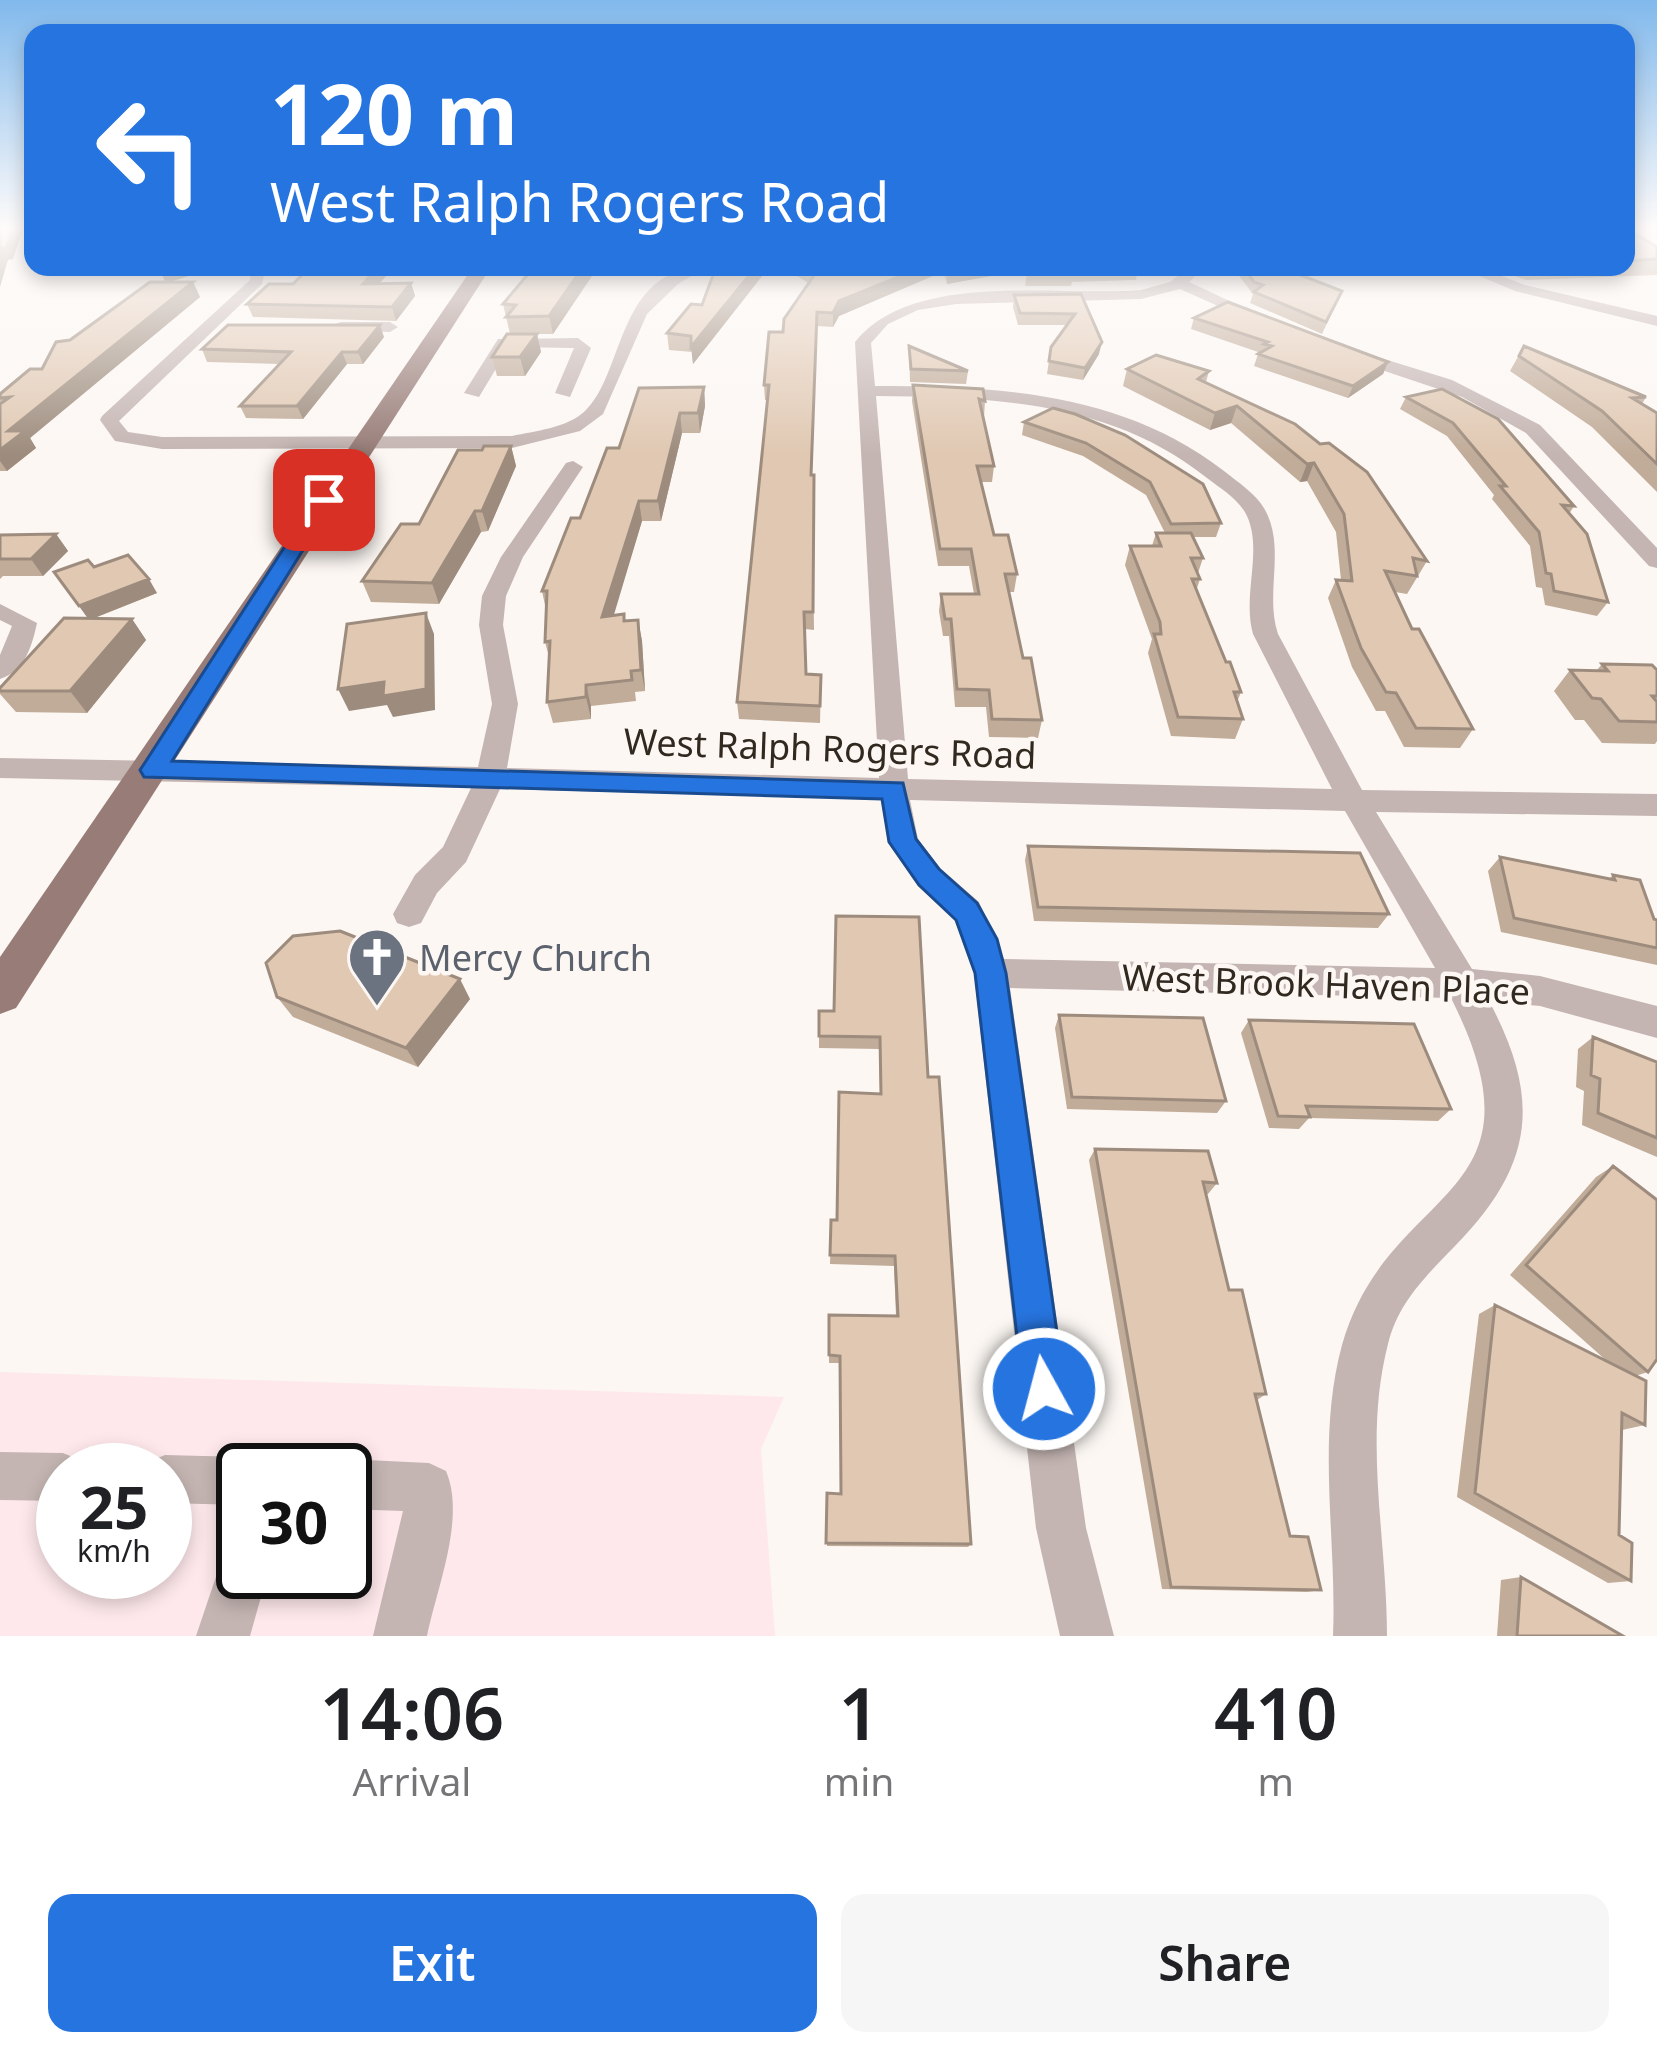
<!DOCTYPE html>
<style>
:root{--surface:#fff;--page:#f6f6f6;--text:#202124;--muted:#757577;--accent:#2674df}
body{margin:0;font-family:"Noto Sans",sans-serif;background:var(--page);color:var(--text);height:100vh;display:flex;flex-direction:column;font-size:45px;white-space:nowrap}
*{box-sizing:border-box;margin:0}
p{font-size:39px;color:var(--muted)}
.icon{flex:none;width:66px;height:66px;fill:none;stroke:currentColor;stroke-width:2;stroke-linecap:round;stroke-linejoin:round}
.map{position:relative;height:1636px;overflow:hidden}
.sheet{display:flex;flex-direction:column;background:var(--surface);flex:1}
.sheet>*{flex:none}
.guide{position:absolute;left:24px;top:24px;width:1611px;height:252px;border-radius:24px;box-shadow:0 6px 18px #0003;background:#2674df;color:#fff;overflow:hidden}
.speed{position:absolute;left:36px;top:1443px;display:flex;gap:24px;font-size:60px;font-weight:700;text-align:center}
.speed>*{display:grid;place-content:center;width:156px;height:156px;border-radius:50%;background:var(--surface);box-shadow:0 6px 18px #0003;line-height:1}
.speed small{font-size:30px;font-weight:400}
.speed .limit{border:6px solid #111;border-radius:18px;background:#fff;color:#111}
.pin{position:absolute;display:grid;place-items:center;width:102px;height:102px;color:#fff;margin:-51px;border-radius:24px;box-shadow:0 6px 18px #0006}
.me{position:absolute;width:132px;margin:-66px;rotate:353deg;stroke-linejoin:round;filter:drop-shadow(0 0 9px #0008)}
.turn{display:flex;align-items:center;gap:42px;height:252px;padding:0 48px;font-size:54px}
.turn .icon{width:156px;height:156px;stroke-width:2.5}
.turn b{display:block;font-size:84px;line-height:102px}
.eta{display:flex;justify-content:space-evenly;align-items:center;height:204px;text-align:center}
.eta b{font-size:72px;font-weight:600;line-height:84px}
.primary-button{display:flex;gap:24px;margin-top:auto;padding:24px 48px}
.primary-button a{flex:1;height:138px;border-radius:24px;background:var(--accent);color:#fff;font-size:48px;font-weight:600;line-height:138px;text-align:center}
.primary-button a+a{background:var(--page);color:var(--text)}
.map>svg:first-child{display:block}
.commercial{fill:#fee8eb;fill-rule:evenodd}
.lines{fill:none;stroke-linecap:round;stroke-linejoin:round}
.minor{fill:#c4b5b2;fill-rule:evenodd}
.major{fill:#977c77;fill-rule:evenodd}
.wall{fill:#c1ac99}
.shaded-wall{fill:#9d8c7d}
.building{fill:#e0c8b2;stroke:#9d8c7d;stroke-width:3}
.route{fill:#2674df;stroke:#194b91;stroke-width:3}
.labels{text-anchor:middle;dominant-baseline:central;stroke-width:9;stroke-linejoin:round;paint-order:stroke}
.street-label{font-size:36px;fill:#312920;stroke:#fcf7f3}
.worship-label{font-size:36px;fill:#5b616d;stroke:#fcf7f3;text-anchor:start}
</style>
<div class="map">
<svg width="1657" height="1636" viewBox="0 0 1657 1636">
<rect width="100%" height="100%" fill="#fcf7f3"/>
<path class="commercial" d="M0 1372 784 1397 761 1449 775 1636H0ZM63 1470H165V1572H63ZM243 1470H345V1572H243Z"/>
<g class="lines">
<path class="minor" d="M252 267H266L262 284 119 421 128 432 162 437 512 436C535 431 566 428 584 412 625 375 616 267 706 267L678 284 647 314 603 414 580 431 512 448 162 449 115 441 100 420 102 416 250 280Z
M1189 267H1205L1189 282 1270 320 1256 323 1180 289 1141 299 956 304 918 310 888 324 871 343 875 386C998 386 1122 392 1224 471 1240 484 1260 496 1268 516 1284 553 1265 595 1278 634L1362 790 1657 794V816L1376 812 1472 969 1540 976 1657 1006V1038L1540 1006 1489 1001C1542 1100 1534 1166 1454 1247 1425 1277 1398 1303 1388 1344 1363 1441 1387 1538 1387 1636H1333C1337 1538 1316 1441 1342 1345 1388 1182 1555 1204 1451 998L1010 988 1086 1528 1114 1636H1060L1036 1528 974 973 955 920 918 886 888 842 881 799 500 789 466 862 437 893 421 923 409 927 397 923 393 914 415 875 443 847 471 788 0 778V758L478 767 492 704 479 625 482 596 501 557 566 463 573 461 583 467 523 557 506 596 503 625 518 704 507 768 879 778 855 342C913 270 1056 297 1141 290L1170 282ZM876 396C993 397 1111 401 1207 478 1221 489 1239 499 1247 516 1263 551 1242 595 1253 634L1332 789 908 779ZM910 800 1345 811 1435 968 1004 959 979 902 940 868 918 839Z
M1458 267H1478L1525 285 1657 316V326L1515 291Z
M341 322H390L398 327 390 332 335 330V324Z
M578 338 591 348 570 397 555 393 574 348 509 347 479 397 464 393 498 339Z
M1352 349 1452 380 1540 425 1657 548V568L1649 566 1526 433 1462 397 1346 358 1344 354Z
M0 604 37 623C32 646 25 671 0 679V655L12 626 0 620Z
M0 1452 63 1453 80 1460 85 1470H63V1501L0 1500Z
M165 1455 243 1457 260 1464 263 1470H243V1505L165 1503V1470H144L148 1462Z
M345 1459 429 1463 446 1471C466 1518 437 1587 427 1636H373L403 1511 345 1509V1470H326Z
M243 1542V1572H268L250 1636H196L225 1550Z"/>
<path class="major" d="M473 267H491L16 1008 0 1014V957Z"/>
</g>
<path class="wall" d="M1626 228 1657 247V275L1526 280 1490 267H1626Z
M394 267 379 284 411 283 415 296 396 321 253 317 247 304 293 284Z
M783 267H936L935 275 839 316 833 327 817 326 812 475 814 630 805 629 806 674 821 675 820 723 739 719 737 702 767 400H765L764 385 783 332 808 283Z
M942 267H1138V268L1136 280 1072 282 1071 286H1025L1027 274 1040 267 947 284Z
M1237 267H1280L1342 291 1322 334 1250 303 1253 294 1236 272Z
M1381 267H1455L1454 268Z
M597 268 553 334H537L541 352 525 376H497L492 357 510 334 503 304Z
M201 272 170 282H193L200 297 30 438 36 448 7 471H0V394L42 369 70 340 165 282Z
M762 276 693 364 692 352 669 350 667 333 702 305Z
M1081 294 1099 354 1083 380 1047 374 1051 347 1066 325H1018L1013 307 1014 295Z
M1194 318 1388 362 1383 374 1348 398 1254 366 1258 354 1261 353 1191 329Z
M384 337 363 364H347L303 419 246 418 240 406 280 364 207 362 202 349Z
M909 346 968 371 966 384 910 382Z
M1524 346 1646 397 1642 404 1657 413V492L1592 427 1510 371Z
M1127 369 1209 371 1206 382 1295 424 1427 561 1407 594 1395 592 1412 629 1473 729 1460 748 1404 747 1385 711H1376L1352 667 1328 598 1336 580H1341L1336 532 1307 481 1300 482 1231 423 1210 430 1123 386Z
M913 385 983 389 985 401 984 417 994 466 992 482H981L994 535 1017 574 1014 592H1009L1023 658 1042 720 1038 738 989 737 986 707H955L949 636H943L939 611 941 594H974L969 566H938L912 401Z
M704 387 705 406 700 433H682L661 521H642L613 615 625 621 638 620 642 641 645 691 635 692 636 701 591 706V719L553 723 547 702 549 657 545 642 546 610 542 591 619 448Z
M1442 389 1574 506 1569 514 1608 602 1597 616 1545 605 1542 588 1536 587 1530 546 1492 499 1494 495 1447 436 1400 409 1406 397Z
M1053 408 1221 523 1216 537H1193L1203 558 1198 573 1200 579 1196 591 1226 662 1241 692 1237 702 1243 719 1235 739 1171 736 1148 653 1152 639 1125 565 1130 546H1152L1156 533H1165L1146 495 1083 456 1022 435 1024 422Z
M511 446 516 466 488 531 481 532 439 604 371 602 362 581 419 524 482 450Z
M56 534 68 551 43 576H3L0 579V535Z
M94 567 157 593 92 619H132L146 640 87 713 16 712 0 694V688L88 618 54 572Z
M1602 664 1657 670V741L1655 744 1602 743 1584 720H1575L1554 691 1570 670H1597Z
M1028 846 1389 914 1378 928 1034 921 1025 860Z
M1500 857 1609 879 1613 875 1654 919 1657 920V965L1501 932 1488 871Z
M836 916 928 1077 971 1544 968 1547 827 1546V1493L841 1494 840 1363H829V1315L896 1316 894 1266 830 1264 831 1220H837L880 1093 879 1049 819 1048V1011H834Z
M277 997 470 999 418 1067 293 1017Z
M1059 1015 1226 1101 1217 1113 1067 1109 1055 1028Z
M1249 1020 1451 1109 1438 1121 1309 1118 1299 1129 1269 1128 1241 1033Z
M1593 1037 1657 1062V1157L1582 1125 1584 1091 1576 1087 1578 1049Z
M1095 1149 1217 1183 1208 1194H1205L1229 1290 1266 1394 1257 1400 1290 1536 1321 1590 1307 1592 1162 1589 1089 1160Z
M1613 1166 1648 1372 1635 1376 1645 1425 1622 1430 1619 1535 1631 1581 1608 1583 1457 1497 1479 1314 1495 1305 1608 1362 1510 1275 1596 1177Z
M1521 1577 1623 1636H1497L1501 1580Z"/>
<path class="shaded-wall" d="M14 226H24L13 259 8 260 0 287V252Z
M174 267H198L201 272 166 283 160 271Z
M378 267H394L368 296 363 284Z
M583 267H598L553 334 549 316Z
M756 267H762V276L693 364 691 347Z
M923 267H936L935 275 839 316 833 327V313L839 301Z
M976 267H1040L947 284 948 272Z
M193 282 200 297 30 438 36 448 7 471 0 461V450L8 431Z
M411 283 415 296 396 321 392 307Z
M380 325 384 337 363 364 358 352Z
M537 334 541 352 525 376 520 357Z
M1102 342 1099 354 1083 380 1085 368Z
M342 352 347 364 303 419 297 406Z
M1388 362 1383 374 1348 398 1353 386Z
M704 387 705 406 700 433 698 413Z
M1237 406 1231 423 1210 430 1215 413Z
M680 413 682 433 661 521 658 501Z
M511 446 516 466 488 531 482 511Z
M1314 463 1307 481 1300 482 1307 464Z
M639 501 642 521 607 638 602 617Z
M475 511 481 532 439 604 432 583Z
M56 534 68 551 43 576 31 559Z
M149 579 157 593 89 620 79 606Z
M426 613 434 634 435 710 393 717 387 705 349 711 338 689 384 682Z
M132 619 146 640 87 713 70 691Z
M638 620 642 641 645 691 641 670Z
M586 685 591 706V719L586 697Z
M460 979 470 999 418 1067 406 1048Z"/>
<path class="building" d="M0 226H14L6 248H1L0 252Z
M1626 228 1657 247V259L1626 261Z
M310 267H378L363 284 411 283 392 307 247 304 269 284H293Z
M534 267H583L549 316 506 317 516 305 503 304Z
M716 267H756L691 347V336L667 333 691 304 702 305Z
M804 267H923L839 301 833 313 817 312 811 475H814L813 612H804L806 674 821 675 820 706 737 702 769 385H764L769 332H783L784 319 815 274Z
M946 267H976L948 272Z
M1040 267H1138V268L1072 270 1073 274H1027Z
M1243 267H1280L1342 291 1326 322 1254 292 1263 285 1254 282Z
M150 282H193L8 431H25L0 450V404L10 397 0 398V394L30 369H42L56 342 70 340Z
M1081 294 1102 342 1085 368 1049 361 1051 347 1075 314 1020 313 1014 295Z
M1228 302 1388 362 1353 386 1258 354 1272 346 1264 344 1268 342 1194 318Z
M228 325H380L358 352H342L297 406H240L291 352 202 349Z
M507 334H537L520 357H492Z
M909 346 968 371 911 369Z
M1524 346 1646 397 1632 398 1657 413V464L1602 411 1519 356Z
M1156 355 1209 371 1198 379 1295 424 1320 444 1329 443 1367 472 1427 561 1413 558 1417 576 1385 571 1412 629H1419L1473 729 1416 728 1396 693 1386 692 1361 648 1336 580 1352 581 1344 514 1314 463 1307 464 1237 406 1215 413 1127 369Z
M913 385 983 389 985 401 979 399 994 466H977L994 535H1008L1017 574H1005L1023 658H1031L1042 720 992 719 989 690 957 689 951 619H945L941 594H979L971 549H940Z
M704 387 698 413H680L658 501H639L602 617 624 614V621L638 620 641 670 631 671 632 680 586 685V697L547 702 550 641 545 642 547 591H542L571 518H580L607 448H619L639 388Z
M1442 389 1498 419 1574 506 1562 505 1587 534 1608 602 1554 591 1551 574 1546 573 1539 532 1500 486H1506L1453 423 1406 397Z
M1053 408 1075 414 1125 435 1203 484 1221 523 1171 524 1150 482 1086 443 1024 422Z
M484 446H511L482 511H475L432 583 362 581 401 524H419L458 450H482Z
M1156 533H1191L1203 558H1191L1200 579H1192L1226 662H1230L1241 692H1234L1243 719 1178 717 1154 634H1161L1160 622 1130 546H1161Z
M56 534 31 559H0V535Z
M128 555 149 579 79 606 54 572 88 560 94 567Z
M426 613V689L383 696 384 682 338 689 347 624Z
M64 618 132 619 70 691H0V688Z
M1602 664 1652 665 1657 670V696H1652L1657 702V722L1619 721 1601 699 1592 698 1570 670 1608 671Z
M1028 846 1360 853 1389 914 1038 907Z
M1500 857 1615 880 1613 875 1640 880 1654 919 1657 920V948L1514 918Z
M836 916 919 917 928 1077H939L971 1544 826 1543 827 1493 841 1494 840 1356 829 1355V1315L898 1316 895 1256 830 1255 831 1220H837L839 1092 881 1094 880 1037 819 1036V1011H834Z
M340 931 460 979 406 1048 277 997 266 963 293 936Z
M1059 1015 1203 1018 1226 1101 1072 1097Z
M1249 1020 1414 1024 1451 1109 1306 1106 1310 1117 1278 1116Z
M1593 1037 1657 1062V1138L1598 1113 1600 1079 1591 1075Z
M1095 1149 1208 1151 1217 1183 1203 1182 1229 1290H1242L1266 1394H1255L1290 1536 1308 1537 1321 1590 1171 1587Z
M1613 1166 1657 1200V1359L1648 1372 1526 1265Z
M1495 1305 1646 1381 1645 1425 1622 1413 1619 1535 1632 1543 1631 1581 1475 1493Z
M1521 1577 1623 1636H1517Z"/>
<linearGradient id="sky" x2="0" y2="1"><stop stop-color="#81b9ec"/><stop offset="0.5" stop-color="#fefbfa"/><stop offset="1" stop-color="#fefbfa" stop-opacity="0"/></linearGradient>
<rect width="1657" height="455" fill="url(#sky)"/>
<path class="route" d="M324 494 334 500 172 761 903 783 916 839 939 869 977 903 997 939 1006 973 1065 1389 1059 1404 1044 1410 1029 1404 1023 1389 975 973 956 920 919 885 889 842 882 799 144 777 140 770 144 764 315 500Z"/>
<defs>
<symbol id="church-pin" viewBox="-11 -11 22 30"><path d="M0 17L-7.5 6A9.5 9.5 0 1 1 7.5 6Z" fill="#6b7280" stroke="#fcf7f3"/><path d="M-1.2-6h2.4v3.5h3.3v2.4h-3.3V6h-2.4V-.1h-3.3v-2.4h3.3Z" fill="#fff"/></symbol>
</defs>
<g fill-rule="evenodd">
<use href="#church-pin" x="344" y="924" width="66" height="90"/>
</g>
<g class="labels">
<g class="street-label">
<text transform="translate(830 748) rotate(2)">West Ralph Rogers Road</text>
<text transform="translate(1326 984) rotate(2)">West Brook Haven Place</text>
</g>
<g class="worship-label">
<text x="419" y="957">Mercy Church</text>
</g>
</g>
</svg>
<div class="speed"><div>25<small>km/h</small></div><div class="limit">30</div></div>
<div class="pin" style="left:324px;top:500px;background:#d93025"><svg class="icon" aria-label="arrive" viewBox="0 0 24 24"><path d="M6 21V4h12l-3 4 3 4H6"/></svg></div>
<svg class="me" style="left:1044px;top:1389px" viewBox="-20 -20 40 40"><circle r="17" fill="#2674df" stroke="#fff" stroke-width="3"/><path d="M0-11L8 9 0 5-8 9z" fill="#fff"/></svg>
<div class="guide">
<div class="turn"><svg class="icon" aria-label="left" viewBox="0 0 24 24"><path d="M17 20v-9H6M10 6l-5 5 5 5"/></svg><div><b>120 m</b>West Ralph Rogers Road</div></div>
</div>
</div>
<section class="sheet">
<div class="eta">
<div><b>14:06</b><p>Arrival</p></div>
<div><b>1</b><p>min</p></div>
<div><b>410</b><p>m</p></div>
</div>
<div class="primary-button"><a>Exit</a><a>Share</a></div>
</section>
